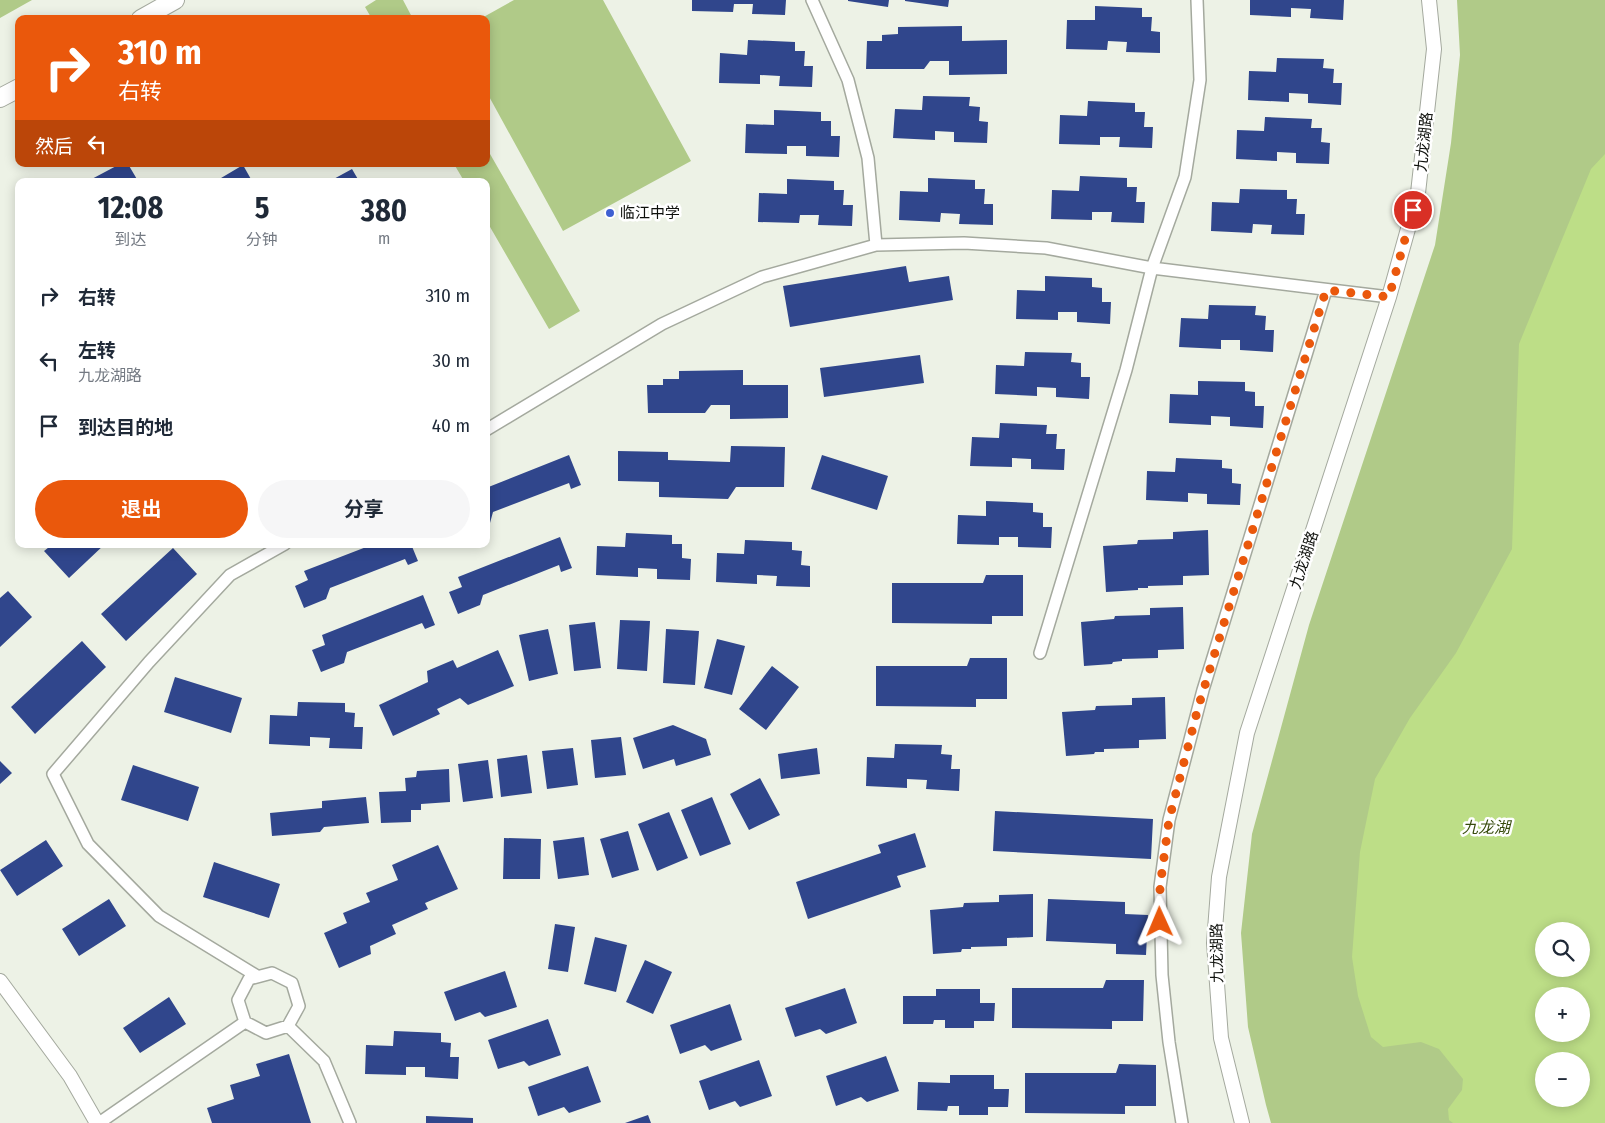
<!DOCTYPE html>
<html lang="zh">
<meta charset="utf-8">
<style>
:root{--surface:#fff;--page:#f6f6f7;--text:#1f2937;--muted:#747a83;--accent:#ea580c}
body{margin:0;font-family:"Fira Sans Condensed","Noto Sans SC",sans-serif;background:var(--page);color:var(--text);height:100vh;display:flex;flex-direction:column;font-size:19px;white-space:nowrap}
*{box-sizing:border-box;margin:0}
p{font-size:16px;color:var(--muted)}
.icon{flex:none;width:28px;height:28px;fill:none;stroke:currentColor;stroke-width:2;stroke-linecap:round;stroke-linejoin:round}
.map{position:relative;flex:1;overflow:hidden}
.side{position:absolute;left:15px;top:178px;width:475px;height:370px;display:flex;flex-direction:column;background:var(--surface);border-radius:10px;box-shadow:0 2px 12px #0003}
.side>*{flex:none}
.guide{position:absolute;left:15px;top:15px;width:475px;height:152px;border-radius:10px;box-shadow:0 2px 12px #0003;background:#ea580c;color:#fff;overflow:hidden}
.fabs{position:absolute;left:1535px;top:922px;display:grid;gap:10px}
.fabs a{display:grid;place-items:center;width:55px;height:55px;border-radius:50%;background:var(--surface);box-shadow:0 2px 12px #0003;font-size:25px}
.pin{position:absolute;display:grid;place-items:center;width:42px;height:42px;color:#fff;margin:-21px;border:2px solid #fff;border-radius:50%;box-shadow:0 1px 5px #0007}
.me{position:absolute;width:55px;margin:-28px;rotate:359deg;stroke-linejoin:round;filter:drop-shadow(0 0 4px #0008)}
.turn{display:flex;align-items:center;gap:18px;height:105px;padding:0 20px;font-size:22px}
.turn .icon{width:65px;height:65px;stroke-width:2.5}
.turn b{display:block;font-size:35px;line-height:42px}
.then{display:flex;align-items:center;height:48px;padding:0 20px;background:#0003;gap:10px;font-size:19px}
.eta{display:flex;justify-content:space-evenly;align-items:center;height:85px;text-align:center}
.eta b{font-size:30px;font-weight:700;line-height:35px}
.primary-button{display:flex;gap:10px;margin-top:auto;padding:10px 20px}
.primary-button a{flex:1;height:58px;border-radius:30px;background:var(--accent);color:#fff;font-size:20px;font-weight:700;line-height:58px;text-align:center}
.primary-button a+a{background:var(--page);color:var(--text)}
ul{padding:0;list-style:none}
li{display:flex;align-items:center;gap:15px;height:65px;padding:0 20px}
li div{flex:1}
li b{display:block;font-size:19px}
li em{font-style:normal}
.map>svg:first-child{display:block}
.green{fill:#b0ca88;fill-rule:evenodd}
.water{fill:#bdde87;fill-rule:evenodd}
.building{fill:#30468c}
.lines{fill:none;stroke-linecap:round;stroke-linejoin:round}
.minor-casing{stroke:#a4a99e;stroke-width:14}
.tertiary-casing{stroke:#a4a99e;stroke-width:16}
.primary-casing{stroke:#a4a99e;stroke-width:20}
.minor{stroke:#fff;stroke-width:11}
.tertiary{stroke:#fff;stroke-width:14}
.primary{stroke:#fff;stroke-width:18}
.route{stroke:#ea580c;stroke-width:9;stroke-dasharray:0 16.2}
.poi-dot{fill:#3f60d2;stroke:#fff;stroke-width:2}
.labels{text-anchor:middle;dominant-baseline:central;stroke-width:5;stroke-linejoin:round;paint-order:stroke}
.street-label{font-size:15px;fill:#0e100c;stroke:#fff}
.poi-label{font-size:15px;fill:#0e100c;stroke:#fff;text-anchor:start}
.water-label{font-size:16px;font-style:italic;fill:#374b0c;stroke:#fff}
</style>
<div class="map">
<svg width="1605" height="1123" viewBox="0 0 1605 1123">
<rect width="100%" height="100%" fill="#edf2e6"/>
<path class="green" d="M0 0H32L0 18Z
M376 0H403L413 19H372L365 7Z
M514 0H603L691 161 563 231 486 91V19H480Z
M1457 0H1605V1123H1271L1266 1105 1248 1027 1241 933 1252 834 1309 625 1435 245 1451 143 1460 55ZM1544 931H1581V969H1544ZM1544 996H1581V1034H1544ZM1544 1061H1581V1099H1544Z
M486 147 580 311 549 329 486 220V181H464L454 164H486Z"/>
<path class="water" d="M1605 154V1123H1453L1449 1120 1448 1109 1462 1090 1463 1079 1439 1049 1421 1042 1383 1047 1371 1037 1358 996 1352 957 1360 852 1375 779 1410 718 1456 653 1512 549 1519 344 1591 169ZM1544 931H1581V969H1544ZM1544 996H1581V1034H1544ZM1544 1061H1581V1099H1544Z"/>
<path class="building" d="M692 0H786L785 15 752 14 753 4H734L733 12 692 11Z
M848 0H889L888 7 848 1Z
M905 0H949L948 7 905 1Z
M1250 0H1344L1343 20 1310 18 1311 9 1291 8V17L1250 15Z
M1095 6 1142 8V17H1152L1151 31 1160 32V53L1126 52 1127 42 1108 41 1107 50 1066 49 1067 20H1095Z
M962 26V41L1007 40V74L949 75V61H930L924 69H866L867 41H882V35L898 34V27Z
M748 40 795 42V51H805L804 66H813L812 87 779 86 780 76 760 75V84L719 83 720 53 747 55Z
M1277 58 1324 59 1323 68 1334 69 1333 83H1342L1341 105 1308 103V94L1289 93V102L1248 100 1249 71 1276 72Z
M923 96 970 97 969 106 980 107 979 121 988 122 987 143 954 142V132L935 131V140L893 138 895 109 922 110Z
M1088 101 1135 103V112H1145L1144 127H1153L1152 148 1119 147 1120 137H1100V145L1059 144 1060 115 1087 116Z
M774 110 821 112V121H831V136H840L839 157 806 156V146H787V154L745 153 746 124 774 125Z
M1265 117 1312 119 1311 128H1322L1321 142 1330 143 1329 164 1296 163V153L1277 152V161L1236 159 1237 130 1264 131Z
M120 164H128L138 181H88Z
M243 165 252 181H216Z
M352 169 359 181H330Z
M1080 176 1127 178V187H1137L1136 202H1145L1144 223 1111 222 1112 212H1092V220L1051 219 1052 190 1079 191Z
M928 178 975 180V189H985L984 204H993V225L959 224 960 214 941 213 940 222 899 220 900 191 928 192Z
M787 179 834 181V190H844L843 205H853L852 226 818 225 819 215H800L799 223 758 222 759 193 787 194Z
M1240 189 1287 190V199H1297L1296 214H1305L1304 235 1271 234 1272 225 1253 224 1252 233 1211 231 1212 202 1239 203Z
M906 266 909 282 949 276 953 300 790 327 783 286Z
M1045 276 1092 278V287L1102 288V302H1111L1110 324 1077 322V312H1058V320L1016 319 1017 290 1045 291Z
M1209 305 1256 306 1255 315 1266 316 1265 330H1274L1273 352 1240 350V340H1221V349L1179 347 1181 318 1208 319Z
M1025 352 1072 353 1071 362 1081 363V377H1090L1089 399 1056 397V388L1037 387V396L995 394 996 365 1024 366Z
M920 355 924 383 824 397 820 368Z
M743 370V385H788V418L730 419V405H711L705 413H648L647 385H663V379H679V371Z
M1198 381 1245 382V391L1255 392V406H1264L1263 428 1230 426V417L1211 416V425L1169 423 1170 394 1198 395Z
M1000 423 1047 425 1046 434H1057L1056 449H1065L1064 470 1031 469V459L1012 458V467L970 466 972 437 999 438Z
M731 446 785 447 784 487H736L728 499 659 497V482L618 481V451L668 452V460L730 462Z
M569 455 581 485 571 489 569 483 493 512 490 523 486 525V488Z
M822 455 888 476 877 510 811 489Z
M1176 458 1222 460V468L1232 469V483L1241 484 1240 505 1207 504V494L1188 493V502L1146 500 1147 471 1175 472Z
M986 501 1033 503V512L1043 513V527H1052L1051 548 1018 547V537H999V545L957 544 958 515 986 516Z
M1208 530 1209 575 1183 576V585L1148 586V588H1138V590L1106 592 1103 546 1137 544 1138 540 1173 539V532Z
M626 533 672 535V544H682V558L691 559 690 580 657 579V569L638 568V577L596 575 597 546 625 547Z
M560 537 572 568 561 572 559 565 483 595 480 605 458 614 449 592 462 587 458 577Z
M745 540 792 542V550L802 551 801 565 810 566V587L776 586 777 576 757 575V584L716 582 717 553 744 554Z
M53 544H105L69 578 44 551Z
M374 544H411L418 561 408 565 405 559 330 588 326 599 304 608 295 586 308 580 304 571Z
M173 548 197 574 126 641 101 614Z
M986 575H1023V616H992V624L892 623V583H983Z
M8 591 32 617 0 647V598Z
M423 595 435 625 425 629 422 623 347 652 344 663 321 672 312 650 325 645 322 635Z
M1183 607 1184 649 1158 650V658L1122 659V661L1113 662 1112 664 1084 666 1081 622 1114 619 1115 616 1150 615V608Z
M620 620 650 621 647 671 617 669Z
M595 622 601 668 574 671 569 625Z
M548 629 558 674 529 681 519 635Z
M666 629 699 631 695 685 663 683Z
M717 639 745 646 732 695 704 688Z
M82 641 106 667 35 734 11 707Z
M498 650 514 686 468 705 460 698 437 709 440 714 393 736 379 705 428 682 427 671 453 660 457 668Z
M970 658H1007V699H976V707L876 706V666H967Z
M772 666 799 687 766 730 739 709Z
M175 677 242 698 231 733 164 712Z
M1165 697 1166 739 1139 740V748L1104 749V752H1095L1094 754 1066 756 1062 712 1095 710 1096 706 1132 705V698Z
M298 702 345 703V712L355 713 354 727H363L362 749 329 748 330 738 310 737V746L269 744 270 715 297 716Z
M673 725 706 739 711 755 676 766 674 759 643 769 633 738Z
M621 737 626 775 595 778 591 740Z
M895 744 942 745 941 754 952 755 951 769H960L959 791 926 789 927 780 907 779V788L866 786 867 757 894 758Z
M573 748 578 785 547 789 542 751Z
M817 748 820 774 781 779 778 754Z
M527 755 532 793 501 797 497 759Z
M488 760 493 798 463 802 458 764Z
M0 761 12 773 0 784Z
M133 765 199 787 188 821 121 800Z
M449 769 450 802 421 804V810H411V822L381 823 379 792 406 791 405 778 416 777 417 771Z
M760 778 780 815 749 830 730 794Z
M366 797 369 823 324 827 320 832 272 836 270 813 322 808V801Z
M712 797 731 844 700 856 681 810Z
M995 811 1153 819 1151 859 993 851Z
M669 812 688 858 657 871 638 824Z
M628 831 639 870 612 878 600 839Z
M915 833 926 867 897 876 901 887 808 919 796 882 881 853 878 845Z
M584 837 589 875 558 879 553 841Z
M504 838 541 839 540 879H503Z
M46 840 63 866 17 896 0 870Z
M438 845 458 889 425 903 428 909 392 925 396 934 370 946 371 954 339 968 324 933 347 923 343 913 370 902 366 893 398 880 392 865Z
M214 862 280 884 269 918 203 897Z
M1033 894V937L1007 938V946L971 947V949H962L961 952 933 954 930 910 963 907 964 903 999 902V895Z
M109 899 126 926 79 956 62 929Z
M1048 899 1125 902V914L1148 915 1146 955 1116 954V944L1046 941Z
M555 924 575 927 568 972 548 969Z
M595 937 627 945 616 992 584 984Z
M645 960 672 972 653 1014 626 1002Z
M505 971 517 1007 485 1017 480 1012 455 1021 444 992Z
M1106 980H1144L1143 1021H1112V1029L1012 1028V988H1103Z
M845 988 857 1023 826 1034 820 1029 795 1037 785 1008Z
M936 989H980V1003H995L994 1021H974V1028H945V1020H934L933 1024H903V996H936Z
M169 997 186 1024 140 1053 123 1028Z
M730 1004 742 1040 711 1051 705 1045 680 1054 670 1025Z
M548 1019 561 1055 529 1066 524 1061 498 1069 488 1040Z
M394 1031 441 1033V1042L451 1043 450 1057H459L458 1079 425 1077V1067H406V1075L365 1074 366 1045 393 1046Z
M289 1054 311 1123H212L207 1108 234 1099 230 1085 260 1076 256 1064Z
M886 1056 899 1091 867 1102 861 1097 836 1106 826 1076Z
M759 1060 772 1096 740 1107 735 1101 709 1110 699 1081Z
M1119 1064 1156 1065V1106H1125V1114L1025 1113V1073H1116Z
M588 1066 601 1102 569 1113 564 1107 538 1116 528 1087Z
M950 1075H994V1089H1009L1008 1107H988V1115H959V1106H948L947 1111 917 1110 918 1082 950 1083Z
M648 1115 651 1123H625Z
M426 1116 473 1118V1123H426Z"/>
<g class="lines">
<defs>
<path id="minor" d="M812 0 848 80 868 158 876 245
M486 430 662 324 762 277 876 245 964 243 1046 248 1152 268 1389 297
M1040 653 1126 370 1152 268 1185 177 1200 80 1197 0
M272 973 292 983 299 1006 288 1026 266 1033 245 1022 238 1000 249 979Z
M257 976 159 916 88 844 53 774 149 662 230 575 285 544
M288 1026 324 1061 350 1123
M99 1123 245 1022
M1182 1123 1169 1042 1162 975 1160 887 1169 820 1203 690 1326 290"/>
<path id="tertiary" d="M0 981 70 1076 97 1123
M1242 1123 1221 1038 1214 943 1219 877 1247 733 1389 297 1418 193 1434 49 1429 0"/>
<path id="primary" d="M141 19 175 0
M0 98 19 88"/>
</defs>
<use href="#minor" class="minor-casing"/>
<use href="#tertiary" class="tertiary-casing"/>
<use href="#primary" class="primary-casing"/>
<use href="#minor" class="minor"/>
<use href="#tertiary" class="tertiary"/>
<use href="#primary" class="primary"/>
</g>
<g class="lines">
<path class="route" d="M1160 922V887L1169 820 1198 708 1326 290 1389 297 1413 210"/>
</g>
<circle class="poi-dot" cx="610" cy="213" r="5"/>
<g class="labels">
<g class="street-label">
<text transform="translate(1424 142) rotate(-84)">九龙湖路</text>
<text transform="translate(1304 560) rotate(-72)">九龙湖路</text>
<text transform="translate(1217 953) rotate(-91)">九龙湖路</text>
</g>
<g class="poi-label">
<text x="620" y="213">临江中学</text>
</g>
<g class="water-label">
<text x="1486" y="827">九龙湖</text>
</g>
</g>
</svg>
<div class="fabs">
<a><svg class="icon" aria-label="search" viewBox="0 0 24 24"><circle cx="10" cy="10" r="6"/><path d="M15 15l6 6"/></svg></a>
<a>+</a>
<a>−</a>
</div>
<div class="pin" style="left:1413px;top:210px;background:#d93025"><svg class="icon" aria-label="arrive" viewBox="0 0 24 24"><path d="M6 21V4h12l-3 4 3 4H6"/></svg></div>
<svg class="me" style="left:1160px;top:922px" viewBox="-20 -20 40 40"><path d="M0-17L14 15 0 8-14 15z" fill="#ea580c" stroke="#fff" stroke-width="4"/></svg>
<div class="guide">
<div class="turn"><svg class="icon" aria-label="right" viewBox="0 0 24 24"><path d="M7 20v-9h11M14 6l5 5-5 5"/></svg><div><b>310 m</b>右转</div></div>
<div class="then">然后<svg class="icon" aria-label="left" viewBox="0 0 24 24"><path d="M17 20v-9H6M10 6l-5 5 5 5"/></svg></div>
</div>
<section class="side">
<div class="eta">
<div><b>12:08</b><p>到达</p></div>
<div><b>5</b><p>分钟</p></div>
<div><b>380</b><p>m</p></div>
</div>
<ul>
<li><svg class="icon" aria-label="right" viewBox="0 0 24 24"><path d="M7 20v-9h11M14 6l5 5-5 5"/></svg><div><b>右转</b></div><em>310 m</em></li>
<li><svg class="icon" aria-label="left" viewBox="0 0 24 24"><path d="M17 20v-9H6M10 6l-5 5 5 5"/></svg><div><b>左转</b><p>九龙湖路</p></div><em>30 m</em></li>
<li><svg class="icon" aria-label="arrive" viewBox="0 0 24 24"><path d="M6 21V4h12l-3 4 3 4H6"/></svg><div><b>到达目的地</b></div><em>40 m</em></li>
</ul>
<div class="primary-button"><a>退出</a><a>分享</a></div>
</section>
</div>
